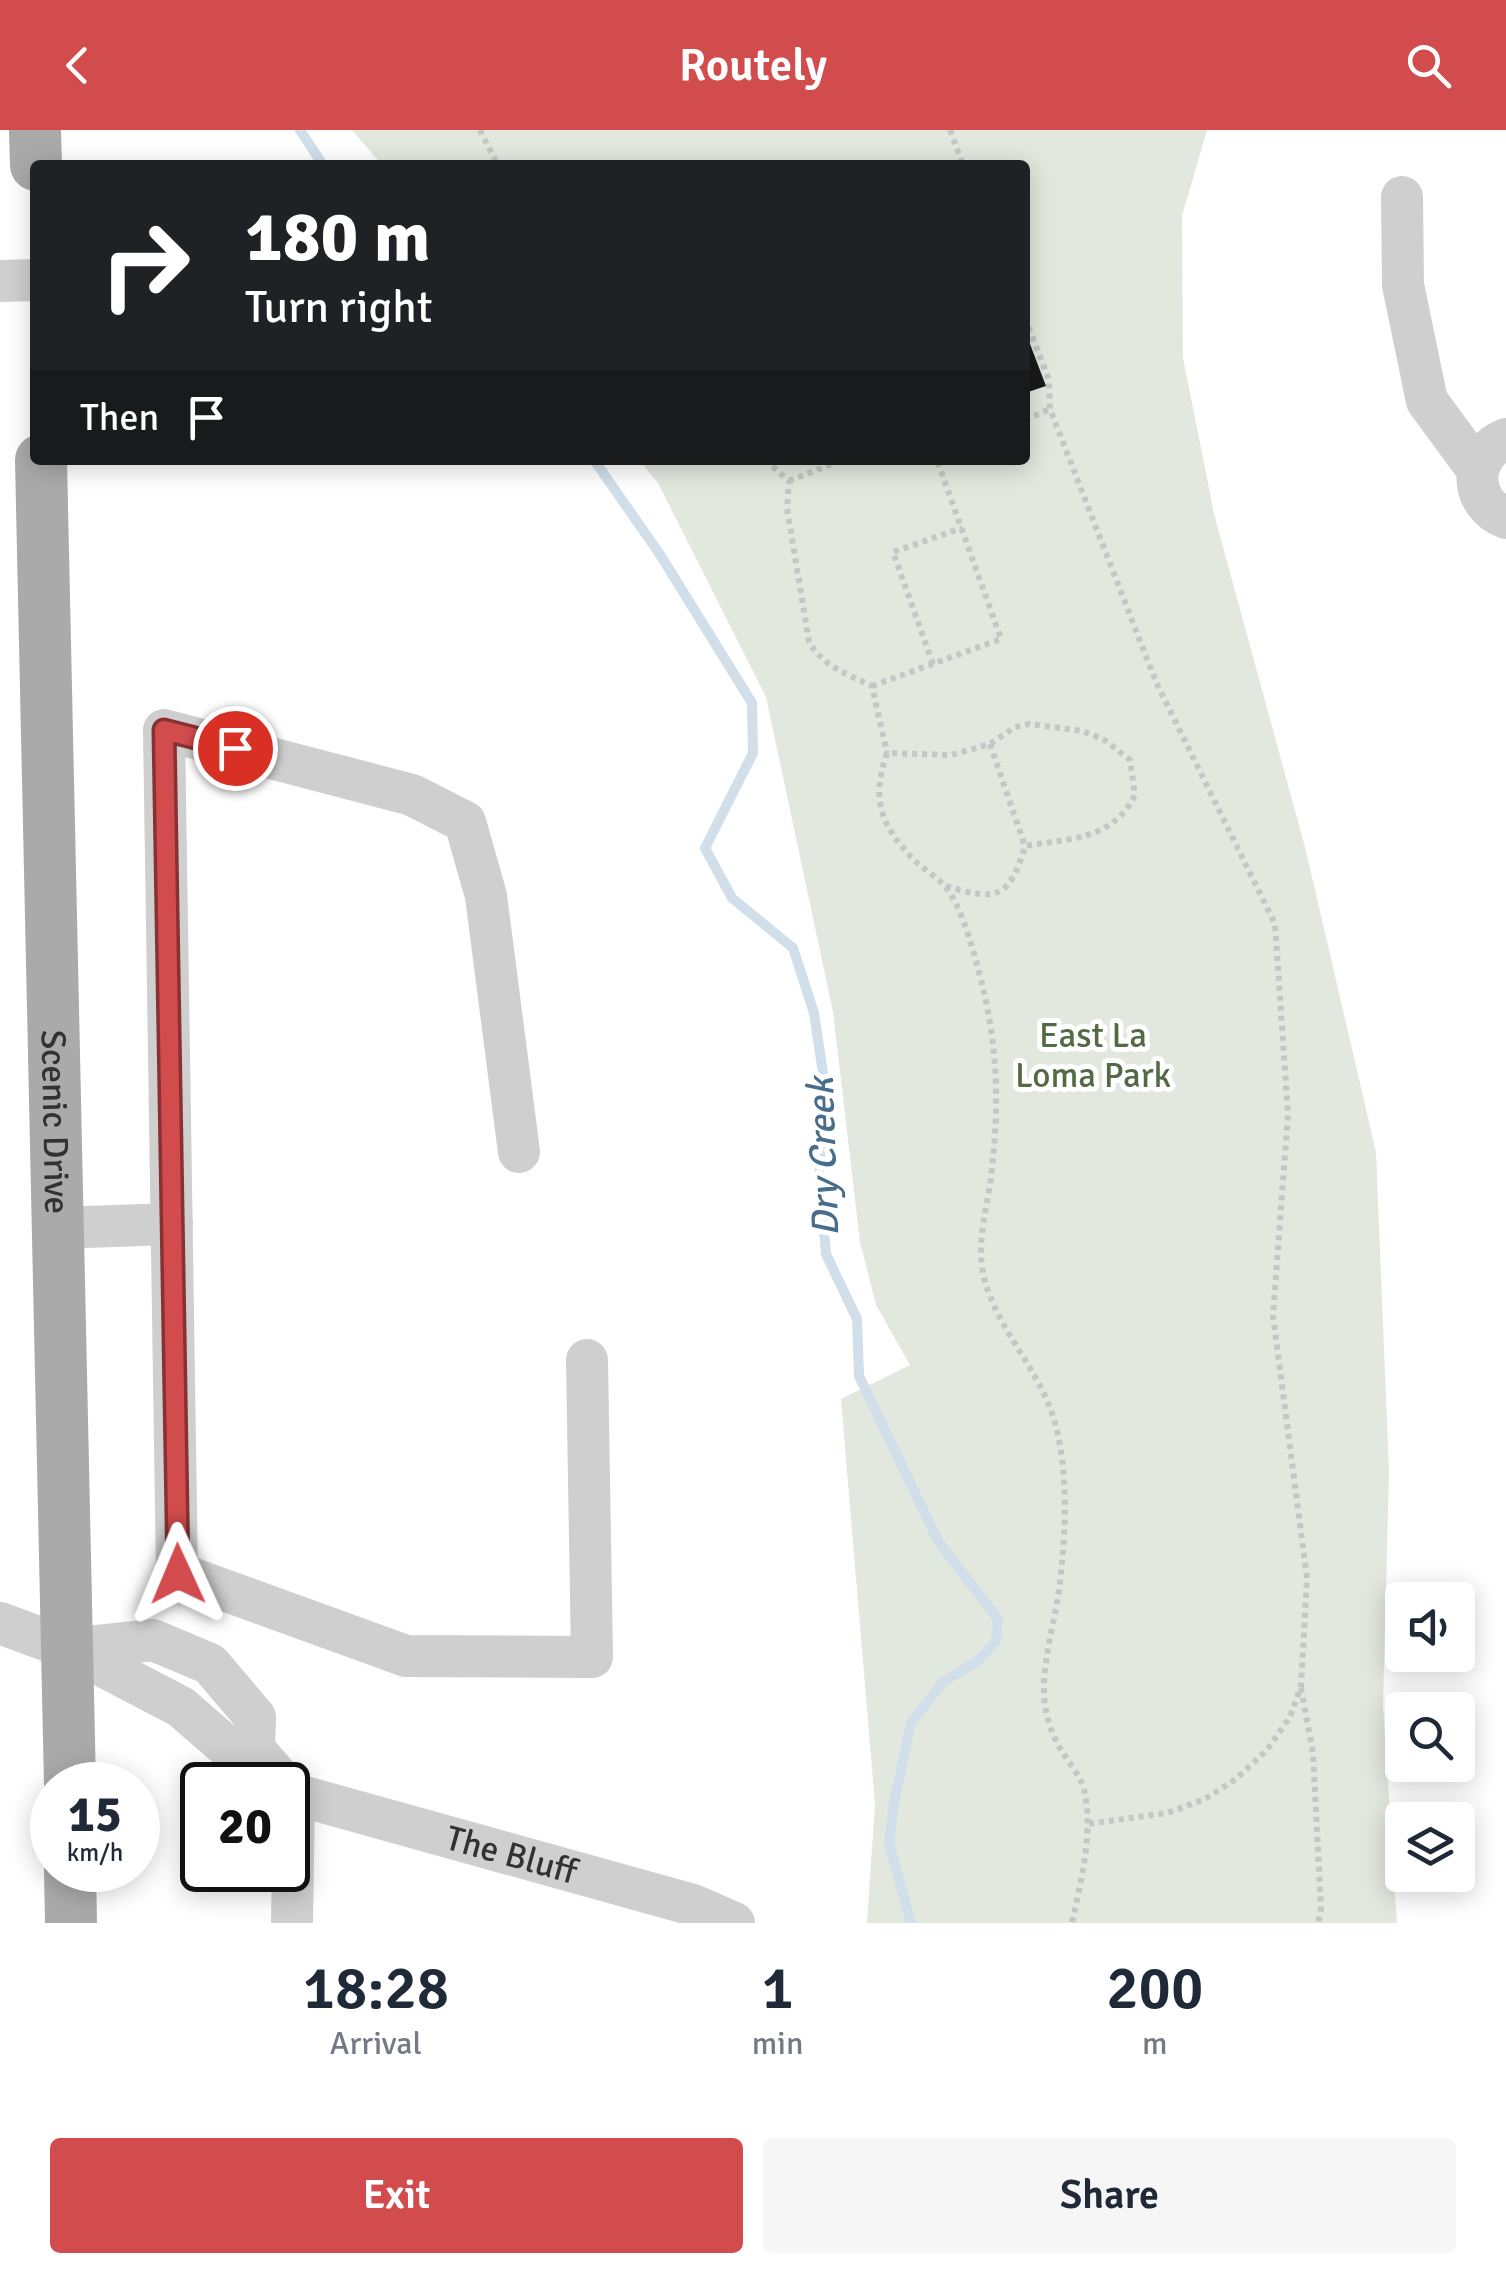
<!DOCTYPE html>
<style>
:root{--surface:#fff;--page:#f6f6f7;--text:#1f2937;--muted:#747a83;--accent:#d24b4d}
body{margin:0;font-family:Signika,sans-serif;background:var(--page);color:var(--text);height:100vh;display:flex;flex-direction:column;font-size:38px;white-space:nowrap}
*{box-sizing:border-box;margin:0}
p{font-size:32px;color:var(--muted)}
.icon{flex:none;width:55px;height:55px;fill:none;stroke:currentColor;stroke-width:2;stroke-linecap:round;stroke-linejoin:round}
.map{position:relative;height:1793px;overflow:hidden}
.details{display:flex;flex-direction:column;background:var(--surface);flex:1}
.details>*{flex:none}
.top-card{position:absolute;left:30px;top:30px;width:1000px;height:305px;border-radius:10px;box-shadow:0 5px 25px #0003;background:#202124;color:#fff;overflow:hidden}
.controls{position:absolute;left:1385px;top:1452px;display:grid;gap:20px}
.controls a{display:grid;place-items:center;width:90px;height:90px;border-radius:10px;background:var(--surface);box-shadow:0 5px 25px #0003;font-size:50px}
.speed{position:absolute;left:30px;top:1632px;display:flex;gap:20px;font-size:50px;font-weight:700;text-align:center}
.speed>*{display:grid;place-content:center;width:130px;height:130px;border-radius:50%;background:var(--surface);box-shadow:0 5px 25px #0003;line-height:1}
.speed small{font-size:25px;font-weight:400}
.speed .limit{border:5px solid #111;border-radius:15px;background:#fff;color:#111}
.pin{position:absolute;display:grid;place-items:center;width:85px;height:85px;color:#fff;margin:-42px;border:5px solid #fff;border-radius:50%;box-shadow:0 2px 10px #0007}
.me{position:absolute;width:110px;margin:-55px;rotate:359deg;stroke-linejoin:round;filter:drop-shadow(0 0 8px #0008)}
.turn{display:flex;align-items:center;gap:35px;height:210px;padding:0 50px;font-size:45px}
.turn .icon{width:130px;height:130px;stroke-width:2.5}
.turn b{display:block;font-size:70px;line-height:85px}
.then{display:flex;align-items:center;height:95px;padding:0 50px;background:#0003;gap:20px;font-size:38px}
.eta{display:flex;justify-content:space-evenly;align-items:center;height:170px;text-align:center}
.eta b{font-size:60px;font-weight:600;line-height:70px}
.cta{display:flex;gap:20px;margin-top:auto;padding:20px 50px}
.cta a{flex:1;height:115px;border-radius:10px;background:var(--accent);color:#fff;font-size:40px;font-weight:600;line-height:115px;text-align:center}
.cta a+a{background:var(--page);color:var(--text)}
header{display:flex;justify-content:space-between;align-items:center;height:130px;padding:0 50px;background:var(--accent);color:#fff;font-size:45px;font-weight:600}
.map>svg:first-child{display:block}
.green{fill:#e2e8dd}
.lines{fill:none;stroke-linecap:round;stroke-linejoin:round}
.stream{stroke:#d1dfea;stroke-width:10}
.building{fill:#191919}
.path{stroke:#c6c6c6;stroke-width:6;stroke-dasharray:5 5;stroke-linecap:butt}
.minor{stroke:#cfcfcf;stroke-width:42}
.major{stroke:#aaa;stroke-width:52}
.route-casing{stroke:#883132;stroke-width:25}
.route{stroke:#d24b4d;stroke-width:18}
.labels{text-anchor:middle;dominant-baseline:central;stroke-width:10;stroke-linejoin:round;paint-order:stroke}
.park-label{font-size:35px;fill:#536a44;stroke:#fff}
.street-label{font-size:35px;fill:#323232;stroke:#fff}
.water-label{font-size:38px;font-style:italic;fill:#486e8c;stroke:#fff}
</style>
<header><svg class="icon" aria-label="back" viewBox="0 0 24 24"><path d="M15 5l-7 7 7 7"/></svg>Routely<svg class="icon" aria-label="search" viewBox="0 0 24 24"><circle cx="10" cy="10" r="6"/><path d="M15 15l6 6"/></svg></header>
<div class="map">
<svg width="1506" height="1793" viewBox="0 0 1506 1793">
<rect width="100%" height="100%" fill="#fff"/>
<path class="green" d="M352 0H1207L1182 86 1183 228 1214 384 1305 717 1376 1022 1389 1342 1383 1577 1397 1793H867L875 1674 841 1269 910 1235 876 1175 860 1112 833 882 766 567 658 353 639 330H1025V35H382Z"/>
<g class="lines">
<path class="stream" d="M300 0 323 35
M594 330 659 423 752 573 753 623 705 718 732 768 793 818 814 883 826 963 819 1041 826 1124 857 1189 859 1246 938 1411 998 1489 996 1511 978 1531 943 1552 911 1593 893 1678 889 1713 911 1793"/>
</g>
<path class="building" d="M1025 201 1046 256 1025 263Z"/>
<g class="lines">
<path class="path" d="M480 0 494 28 501 35
M950 0 963 35
M1025 188 1049 250 1050 279 1156 552 1275 794 1288 984 1273 1186 1307 1448 1301 1556 1290 1587 1267 1620 1236 1649 1205 1669 1167 1683 1087 1694
M1025 290 1050 279
M765 330 789 351 787 378 809 512C824 537 847 544 872 556L887 623
M789 351 842 330
M933 534 893 422 962 398
M872 556 1001 509 937 330
M990 614 1025 716
M946 756C996 772 1010 768 1025 716 1070 708 1112 711 1135 665L1130 630 1106 611 1083 601 1029 594 1015 597 990 614 951 625 887 623C871 670 880 695 915 731 924 739 935 746 944 755 961 775 971 813 978 838 998 913 1000 970 991 1047 987 1077 978 1107 982 1137 991 1195 1040 1237 1055 1293 1068 1340 1066 1396 1061 1443 1058 1481 1045 1518 1044 1555 1043 1580 1051 1606 1065 1626 1071 1636 1081 1647 1084 1659 1094 1702 1081 1750 1072 1793
M1301 1558 1313 1623 1321 1779 1318 1793"/>
<g class="minor">
<path d="M1402 67 1403 155 1427 271 1477 339"/>
<path d="M0 151 35 150"/>
<path d="M1506 309C1468 324 1468 373 1506 388"/>
<path d="M519 1022 486 766 465 692 412 665 164 600 177 1443 406 1526 592 1527 587 1230"/>
<path d="M56 1098 172 1094"/>
<path d="M0 1493 70 1519 181 1577 227 1617 254 1619"/>
<path d="M70 1519 153 1510 210 1534 255 1587 254 1619 285 1655"/>
<path id="s1" d="M288 1657 294 1664 693 1775 734 1793"/>
<path d="M292 1793 294 1664"/>
</g>
<g class="major">
<path d="M35 0 36 35"/>
<path id="s2" d="M41 330 70 1655"/>
<path d="M70 1740 71 1793"/>
</g>
</g>
<g class="lines">
<defs>
<path id="route" d="M178 1444 164 600 235 618"/>
</defs>
<use href="#route" class="route-casing"/>
<use href="#route" class="route"/>
</g>
<g class="labels">
<g class="park-label">
<text x="1093" y="905">East La<tspan x="1093" dy="40">Loma Park</tspan></text>
</g>
<g class="street-label">
<text stroke="none"><textPath href="#s2" startOffset="662">Scenic Drive</textPath></text>
<text stroke="none"><textPath href="#s1" startOffset="235">The Bluff</textPath></text>
</g>
<g class="water-label">
<text transform="translate(823 1027) rotate(-92)">Dry Creek</text>
</g>
</g>
</svg>
<div class="controls">
<a><svg class="icon" aria-label="sound" viewBox="0 0 24 24"><path d="M4 9h4l5-4v14l-5-4H4zM17 9q2 3 0 6"/></svg></a>
<a><svg class="icon" aria-label="search" viewBox="0 0 24 24"><circle cx="10" cy="10" r="6"/><path d="M15 15l6 6"/></svg></a>
<a><svg class="icon" aria-label="layers" viewBox="0 0 24 24"><path d="M12 4l9 5-9 5-9-5zM3 14l9 5 9-5"/></svg></a>
</div>
<div class="speed"><div>15<small>km/h</small></div><div class="limit">20</div></div>
<div class="pin" style="left:235px;top:618px;background:#d93025"><svg class="icon" aria-label="arrive" viewBox="0 0 24 24"><path d="M6 21V4h12l-3 4 3 4H6"/></svg></div>
<svg class="me" style="left:178px;top:1444px" viewBox="-20 -20 40 40"><path d="M0-17L14 15 0 8-14 15z" fill="#d24b4d" stroke="#fff" stroke-width="4"/></svg>
<div class="top-card">
<div class="turn"><svg class="icon" aria-label="right" viewBox="0 0 24 24"><path d="M7 20v-9h11M14 6l5 5-5 5"/></svg><div><b>180 m</b>Turn right</div></div>
<div class="then">Then<svg class="icon" aria-label="arrive" viewBox="0 0 24 24"><path d="M6 21V4h12l-3 4 3 4H6"/></svg></div>
</div>
</div>
<section class="details">
<div class="eta">
<div><b>18:28</b><p>Arrival</p></div>
<div><b>1</b><p>min</p></div>
<div><b>200</b><p>m</p></div>
</div>
<div class="cta"><a>Exit</a><a>Share</a></div>
</section>
